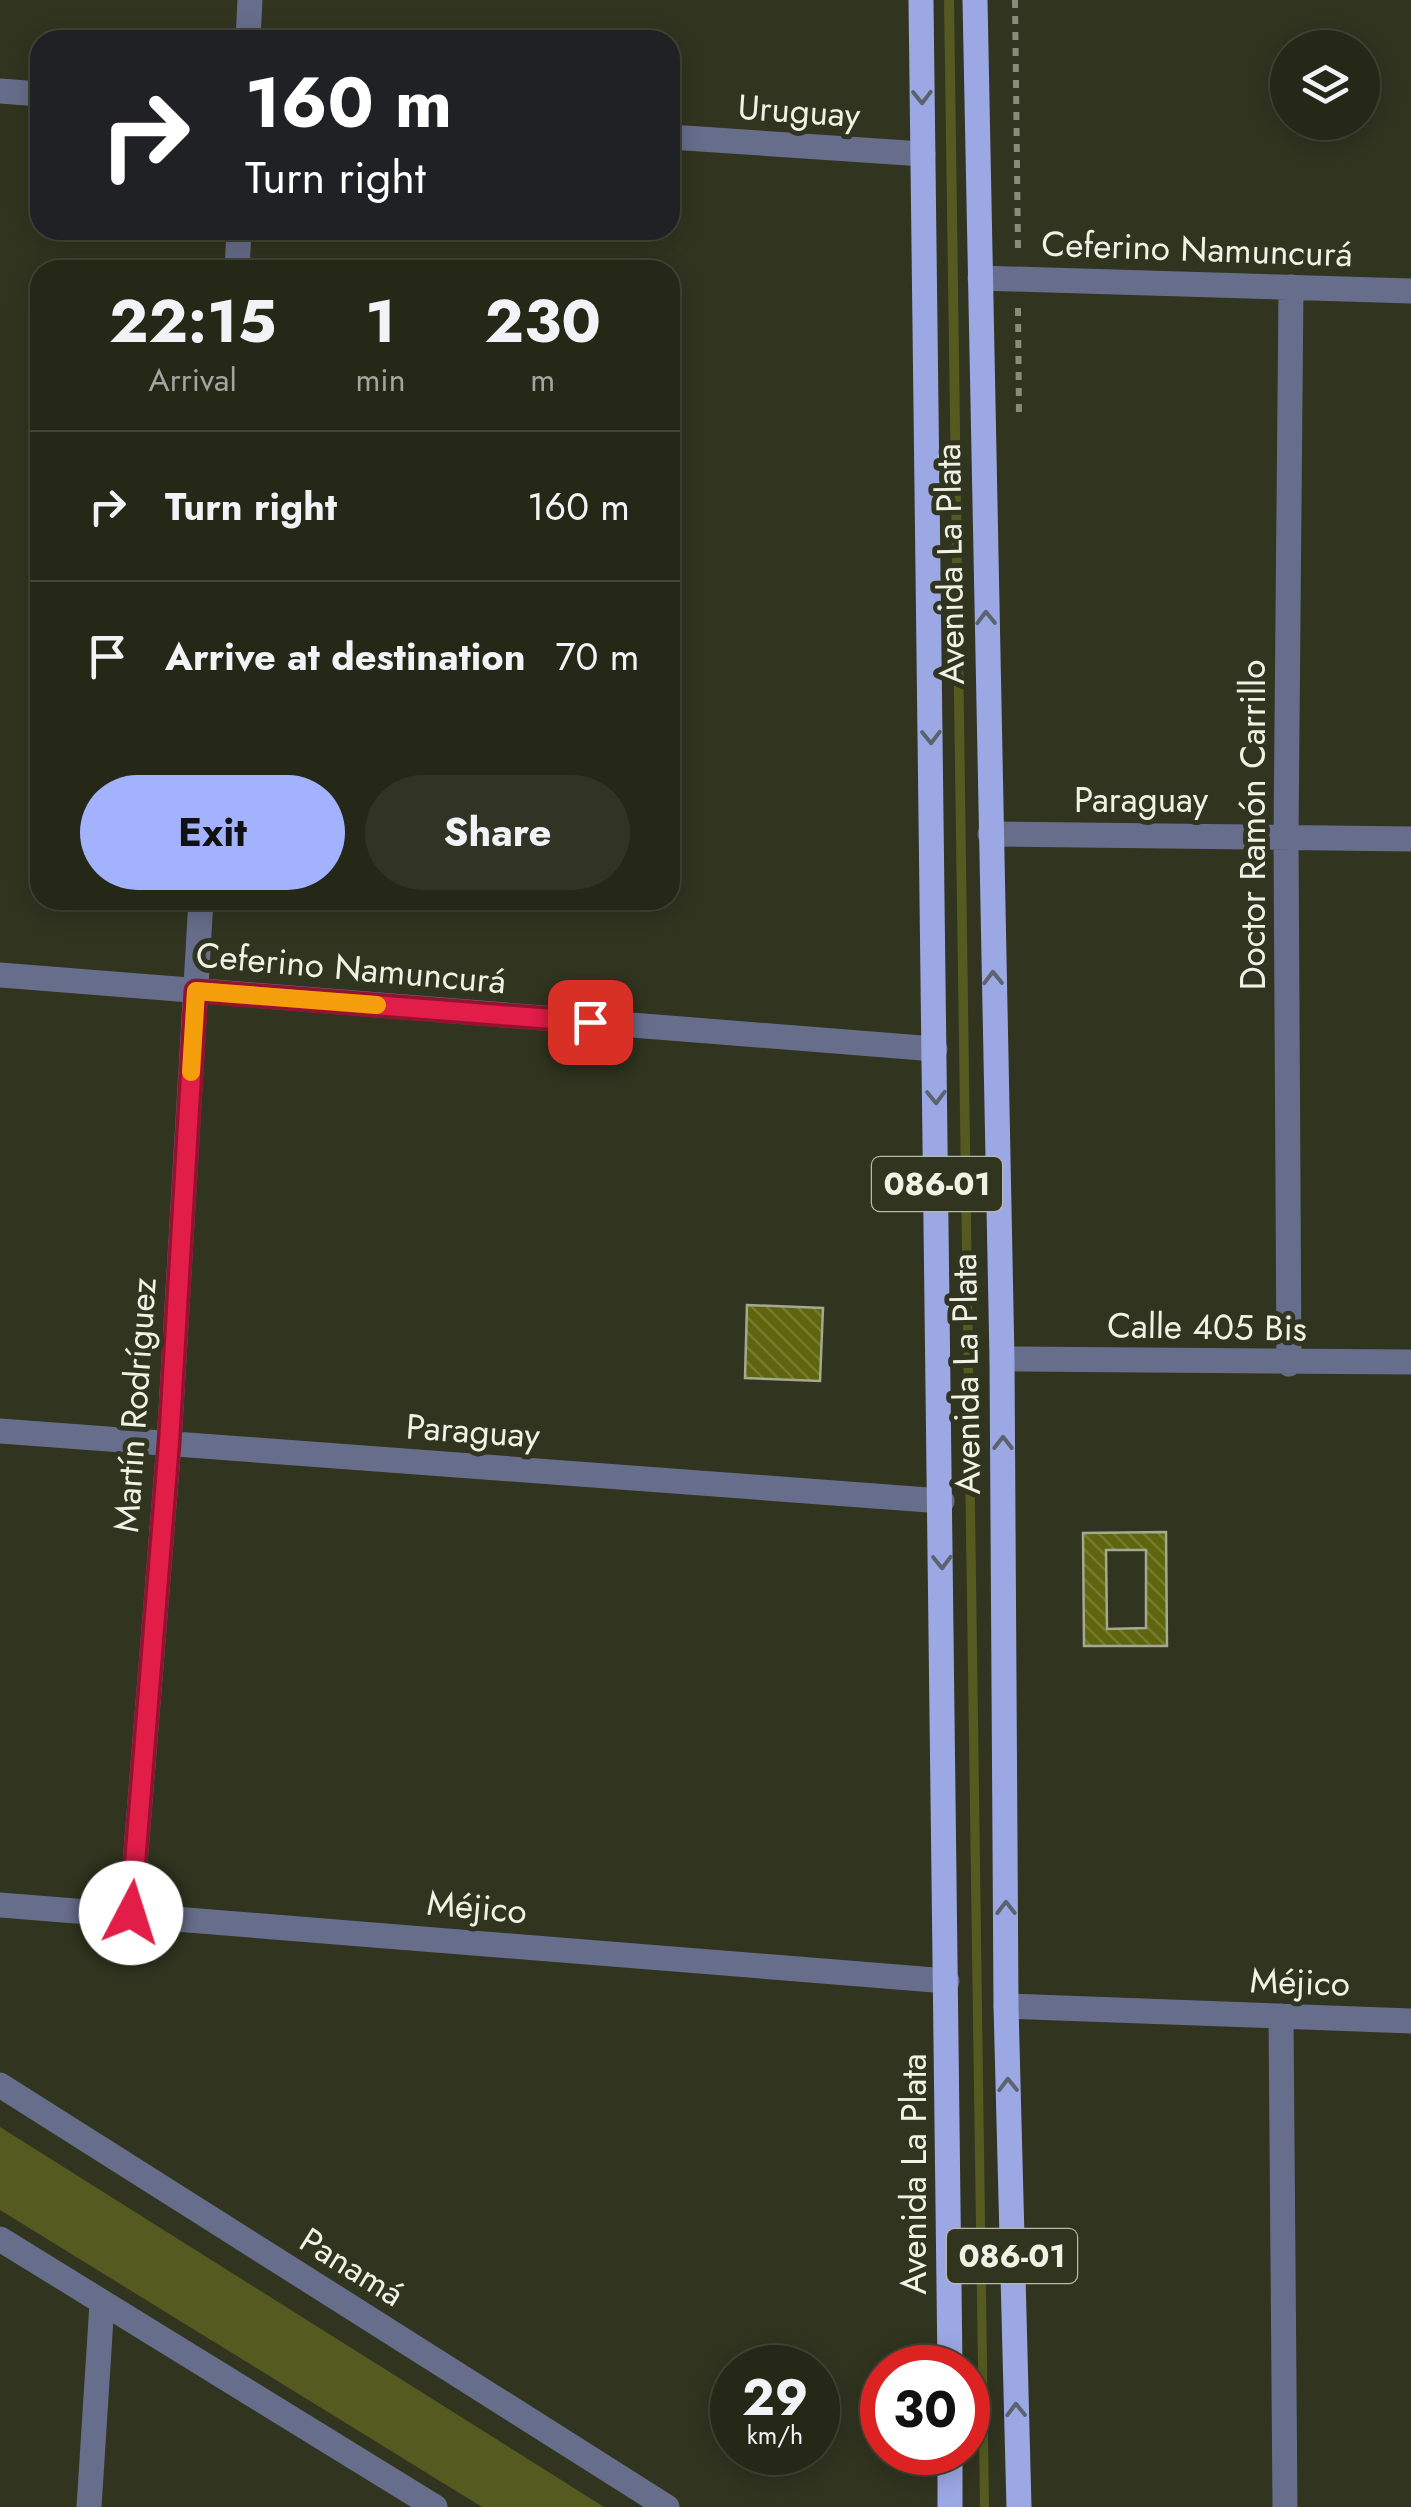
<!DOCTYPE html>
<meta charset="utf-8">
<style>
:root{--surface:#252717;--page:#313324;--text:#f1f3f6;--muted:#a3a5a1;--line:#424436;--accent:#a3b2fd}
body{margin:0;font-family:Jost,sans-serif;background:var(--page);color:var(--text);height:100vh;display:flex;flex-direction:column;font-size:38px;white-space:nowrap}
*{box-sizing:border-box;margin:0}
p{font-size:32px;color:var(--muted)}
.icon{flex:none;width:55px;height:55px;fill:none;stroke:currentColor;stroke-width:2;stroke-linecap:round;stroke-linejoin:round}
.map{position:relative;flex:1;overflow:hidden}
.panel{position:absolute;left:30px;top:260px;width:650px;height:650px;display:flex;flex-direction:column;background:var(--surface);border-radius:30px;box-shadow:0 5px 25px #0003,0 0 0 2px var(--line)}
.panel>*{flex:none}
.banner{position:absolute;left:30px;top:30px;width:650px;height:210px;border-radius:30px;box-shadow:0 5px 25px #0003,0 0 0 2px var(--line);background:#202124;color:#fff;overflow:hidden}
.buttons{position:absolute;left:1270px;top:30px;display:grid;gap:20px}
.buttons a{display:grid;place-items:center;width:110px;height:110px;border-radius:50%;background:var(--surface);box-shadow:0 5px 25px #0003,0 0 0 2px var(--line);font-size:50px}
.speed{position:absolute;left:710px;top:2345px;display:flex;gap:20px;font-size:50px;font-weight:700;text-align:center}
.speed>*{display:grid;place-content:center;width:130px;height:130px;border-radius:50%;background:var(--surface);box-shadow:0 5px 25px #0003,0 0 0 2px var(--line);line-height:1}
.speed small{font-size:25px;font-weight:400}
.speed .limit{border:15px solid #d22;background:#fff;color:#111}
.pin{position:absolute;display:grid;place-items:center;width:85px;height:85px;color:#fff;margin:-42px;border-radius:20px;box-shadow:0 5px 15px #0006}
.me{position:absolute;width:110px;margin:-55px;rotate:5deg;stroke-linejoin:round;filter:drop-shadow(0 0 8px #0008)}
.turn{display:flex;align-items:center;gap:35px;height:210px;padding:0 50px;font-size:45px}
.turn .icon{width:130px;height:130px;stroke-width:2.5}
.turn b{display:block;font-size:70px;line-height:85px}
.eta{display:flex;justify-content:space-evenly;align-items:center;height:170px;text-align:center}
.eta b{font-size:60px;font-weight:700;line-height:70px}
.action{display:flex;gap:20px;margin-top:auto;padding:20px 50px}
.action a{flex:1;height:115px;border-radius:60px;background:var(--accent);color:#111;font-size:40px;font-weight:700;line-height:115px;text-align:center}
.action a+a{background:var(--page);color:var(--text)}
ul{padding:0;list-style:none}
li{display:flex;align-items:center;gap:30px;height:150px;padding:0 50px;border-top:2px solid var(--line)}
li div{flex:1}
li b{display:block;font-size:38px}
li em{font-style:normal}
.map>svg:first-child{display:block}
.grass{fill:#545a20}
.building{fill:url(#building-back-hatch);stroke:#a5a991;stroke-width:2.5;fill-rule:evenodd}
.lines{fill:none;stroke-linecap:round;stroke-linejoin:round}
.path{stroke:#898c7b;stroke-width:6;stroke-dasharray:8 8;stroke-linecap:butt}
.minor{stroke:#676e8b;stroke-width:25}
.tertiary{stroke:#676e8b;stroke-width:25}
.primary{stroke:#9ca8e4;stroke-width:25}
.oneway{stroke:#5c626e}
.route-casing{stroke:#92132f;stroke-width:25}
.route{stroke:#e11d48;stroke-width:18}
.slow{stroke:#f59e0b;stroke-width:18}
.labels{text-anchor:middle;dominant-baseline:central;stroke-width:10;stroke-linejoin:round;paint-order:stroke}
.shield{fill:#31341f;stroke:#b7b9aa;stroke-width:2.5}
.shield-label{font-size:32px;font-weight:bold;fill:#f0f2e5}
.street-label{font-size:35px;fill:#f0f2e5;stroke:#31341f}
</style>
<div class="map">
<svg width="1411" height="2507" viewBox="0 0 1411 2507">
<defs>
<pattern id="building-back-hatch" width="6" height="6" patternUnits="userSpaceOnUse" patternTransform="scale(2.5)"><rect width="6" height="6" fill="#5e650d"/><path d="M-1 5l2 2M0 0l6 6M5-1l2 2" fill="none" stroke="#757c30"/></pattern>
</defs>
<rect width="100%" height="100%" fill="#31341f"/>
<path class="grass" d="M944 0H954L989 2507H980Z
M0 2127 604 2507H482L0 2210Z"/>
<path class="building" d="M747 1305 823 1308 820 1381 745 1378Z
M1166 1532 1167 1646H1084L1083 1533ZM1106 1550H1146V1628L1107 1629Z"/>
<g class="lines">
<path class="path" d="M1015 0 1018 250
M1018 308 1019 415"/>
<path class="minor" d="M248 40 250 0
M237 270 239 230
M980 278 1411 291
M990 834 1411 839
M0 975 935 1049
M1002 1359 1411 1362
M1289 1364 1286 836 1291 287
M0 1431 942 1501
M0 1905 947 1981
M131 1913 169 1443 201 900
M1006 2006 1411 2021
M1281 2016 1285 2507
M0 2085 667 2507
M0 2239 435 2507
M89 2507 102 2303"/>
<path class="tertiary" d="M0 91 40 94
M670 137 923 154"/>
<path class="primary" d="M921 0 950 2368
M975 0 1002 1359 1006 2006 1019 2507
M950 2452V2507"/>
</g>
<defs><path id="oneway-chevron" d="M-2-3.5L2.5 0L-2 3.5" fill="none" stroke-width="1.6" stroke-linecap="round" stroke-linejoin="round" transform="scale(2.5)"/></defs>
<g class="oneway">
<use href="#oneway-chevron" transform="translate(922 97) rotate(89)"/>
<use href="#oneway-chevron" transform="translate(986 618) rotate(-91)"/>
<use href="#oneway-chevron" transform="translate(931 737) rotate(89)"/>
<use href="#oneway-chevron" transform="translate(993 978) rotate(-91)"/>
<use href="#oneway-chevron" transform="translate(936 1097) rotate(89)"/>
<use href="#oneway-chevron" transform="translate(1003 1443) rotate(-90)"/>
<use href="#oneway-chevron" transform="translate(942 1562) rotate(89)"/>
<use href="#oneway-chevron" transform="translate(1006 1908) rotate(-90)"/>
<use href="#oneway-chevron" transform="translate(1008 2085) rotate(-91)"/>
<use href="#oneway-chevron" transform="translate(1016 2410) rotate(-91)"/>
</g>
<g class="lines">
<defs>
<path id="route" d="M131 1913 169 1443 196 991 590 1022"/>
</defs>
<use href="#route" class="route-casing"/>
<use href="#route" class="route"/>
<path class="slow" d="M191 1072 196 991 377 1005"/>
</g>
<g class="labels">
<g class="shield">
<rect x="872" y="1157" width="130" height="54" rx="8"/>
<rect x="947" y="2229" width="130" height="54" rx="8"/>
</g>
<g class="shield-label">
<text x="937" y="1184">086-01</text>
<text x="1012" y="2256">086-01</text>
</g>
<g class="street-label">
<text transform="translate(799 111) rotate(4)">Uruguay</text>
<text transform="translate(1197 249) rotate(2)">Ceferino Namuncurá</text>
<text transform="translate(950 564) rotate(-91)">Avenida La Plata</text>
<text x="1141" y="800">Paraguay</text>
<text transform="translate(1253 825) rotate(-90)">Doctor Ramón Carrillo</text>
<text transform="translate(351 968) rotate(5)">Ceferino Namuncurá</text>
<text transform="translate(1207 1327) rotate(1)">Calle 405 Bis</text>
<text transform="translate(966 1374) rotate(-91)">Avenida La Plata</text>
<text transform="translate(135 1405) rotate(-86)">Martín Rodríguez</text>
<text transform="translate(473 1431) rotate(4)">Paraguay</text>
<text transform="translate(477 1907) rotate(5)">Méjico</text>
<text transform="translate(1300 1982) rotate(2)">Méjico</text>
<text transform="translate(914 2174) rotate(-90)">Avenida La Plata</text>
<text transform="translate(352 2267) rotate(32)">Panamá</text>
</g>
</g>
</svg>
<div class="buttons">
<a><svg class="icon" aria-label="layers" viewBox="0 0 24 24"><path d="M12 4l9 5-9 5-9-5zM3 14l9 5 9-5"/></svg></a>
</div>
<div class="speed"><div>29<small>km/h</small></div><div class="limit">30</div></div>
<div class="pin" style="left:590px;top:1022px;background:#d93025"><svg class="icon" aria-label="arrive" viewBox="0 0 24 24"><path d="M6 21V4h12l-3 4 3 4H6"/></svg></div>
<svg class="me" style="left:131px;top:1913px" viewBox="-20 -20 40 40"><circle r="19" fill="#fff"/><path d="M0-13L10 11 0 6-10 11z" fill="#e11d48"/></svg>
<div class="banner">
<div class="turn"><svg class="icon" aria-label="right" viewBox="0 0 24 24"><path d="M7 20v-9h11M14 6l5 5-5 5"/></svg><div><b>160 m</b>Turn right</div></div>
</div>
<section class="panel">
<div class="eta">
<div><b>22:15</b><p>Arrival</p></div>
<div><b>1</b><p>min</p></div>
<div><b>230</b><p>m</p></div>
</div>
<ul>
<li><svg class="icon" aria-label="right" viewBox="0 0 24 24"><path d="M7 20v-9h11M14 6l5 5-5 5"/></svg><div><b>Turn right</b></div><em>160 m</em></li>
<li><svg class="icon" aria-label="arrive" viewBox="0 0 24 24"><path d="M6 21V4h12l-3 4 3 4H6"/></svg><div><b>Arrive at destination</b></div><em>70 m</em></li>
</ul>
<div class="action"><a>Exit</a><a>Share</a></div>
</section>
</div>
